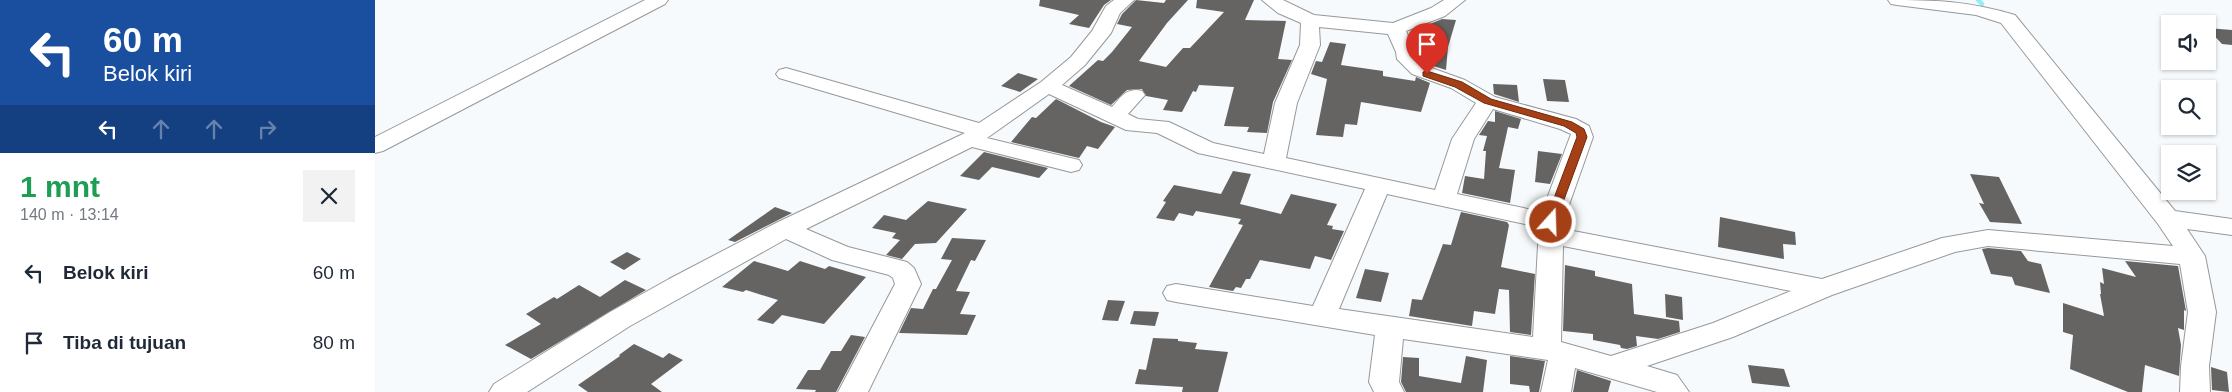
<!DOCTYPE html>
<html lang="id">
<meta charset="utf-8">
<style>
:root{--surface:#fff;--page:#f2f2f3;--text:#1f2937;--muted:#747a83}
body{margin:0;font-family:Helvetica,sans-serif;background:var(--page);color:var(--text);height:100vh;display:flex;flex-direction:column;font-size:19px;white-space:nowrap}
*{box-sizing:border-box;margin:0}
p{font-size:16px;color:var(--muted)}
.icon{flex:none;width:28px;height:28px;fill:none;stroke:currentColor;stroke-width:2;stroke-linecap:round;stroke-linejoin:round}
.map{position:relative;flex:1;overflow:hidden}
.drawer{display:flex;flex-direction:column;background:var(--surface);width:375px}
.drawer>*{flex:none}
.guide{background:#1a4fa0;color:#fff;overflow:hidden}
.controls{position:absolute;left:1786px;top:15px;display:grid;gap:10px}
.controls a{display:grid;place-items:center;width:55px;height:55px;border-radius:0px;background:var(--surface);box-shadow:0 1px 4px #0004;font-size:25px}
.pin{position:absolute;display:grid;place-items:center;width:42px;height:42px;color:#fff;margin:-51px -21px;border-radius:50% 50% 50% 0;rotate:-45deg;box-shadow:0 0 5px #0007}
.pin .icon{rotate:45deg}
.me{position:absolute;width:55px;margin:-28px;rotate:20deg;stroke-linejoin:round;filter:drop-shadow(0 0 4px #0008)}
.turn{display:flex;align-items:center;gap:18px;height:105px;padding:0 20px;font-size:22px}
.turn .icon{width:65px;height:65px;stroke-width:2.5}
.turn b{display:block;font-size:35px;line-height:42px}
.lanes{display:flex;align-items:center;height:48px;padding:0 20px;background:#0003;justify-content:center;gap:25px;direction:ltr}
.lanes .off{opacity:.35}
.round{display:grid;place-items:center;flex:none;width:52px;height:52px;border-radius:0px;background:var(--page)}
.head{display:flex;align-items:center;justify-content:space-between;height:85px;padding:0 20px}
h1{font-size:30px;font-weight:700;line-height:38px;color:#1e9e55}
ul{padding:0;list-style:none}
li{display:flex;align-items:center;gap:15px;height:70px;padding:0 20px}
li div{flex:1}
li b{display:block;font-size:19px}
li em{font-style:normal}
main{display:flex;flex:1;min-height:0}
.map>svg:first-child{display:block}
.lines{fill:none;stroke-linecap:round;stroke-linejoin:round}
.stream{stroke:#94ecf9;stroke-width:4.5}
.building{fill:#666462}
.minor-casing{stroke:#96989a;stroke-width:2}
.minor{fill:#fff;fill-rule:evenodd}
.route{fill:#a53f16;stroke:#6b290e}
</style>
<main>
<section class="drawer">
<div class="guide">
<div class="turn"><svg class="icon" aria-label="left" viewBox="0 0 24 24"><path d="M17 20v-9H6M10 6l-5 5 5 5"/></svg><div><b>60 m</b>Belok kiri</div></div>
<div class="lanes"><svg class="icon" aria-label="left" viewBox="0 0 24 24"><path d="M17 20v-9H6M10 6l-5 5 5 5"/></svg><svg class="icon off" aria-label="ahead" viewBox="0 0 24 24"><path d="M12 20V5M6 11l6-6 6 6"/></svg><svg class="icon off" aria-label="ahead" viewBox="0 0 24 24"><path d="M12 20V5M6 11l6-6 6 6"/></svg><svg class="icon off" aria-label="right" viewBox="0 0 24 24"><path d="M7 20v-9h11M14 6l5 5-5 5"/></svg></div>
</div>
<div class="head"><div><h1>1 mnt</h1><p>140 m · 13:14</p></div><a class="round"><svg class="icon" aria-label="close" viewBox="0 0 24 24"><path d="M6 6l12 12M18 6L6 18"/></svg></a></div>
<ul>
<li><svg class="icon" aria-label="left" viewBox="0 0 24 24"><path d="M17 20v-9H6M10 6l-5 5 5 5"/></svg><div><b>Belok kiri</b></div><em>60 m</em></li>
<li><svg class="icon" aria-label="arrive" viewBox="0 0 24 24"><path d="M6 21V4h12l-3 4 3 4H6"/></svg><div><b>Tiba di tujuan</b></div><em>80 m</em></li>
</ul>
</section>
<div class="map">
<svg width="1857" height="392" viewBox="0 0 1857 392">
<rect width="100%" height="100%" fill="#f7fafc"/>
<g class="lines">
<path class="stream" d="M1603 0 1607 4"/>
</g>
<path class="building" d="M665 0H736L729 5 714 28 694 24 704 15 664 6Z
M761 0 789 3 791 0H813L792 23 764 61 791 67 808 48H815L849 12 821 8 822 0H879L870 20 911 21 903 59 917 60 898 102 892 133 872 132 874 127 849 126 859 87 824 85 821 92 818 91 807 112 788 110 793 100 771 96 767 89 752 90 736 105 694 86 723 60 728 61 737 52 757 27 742 24 747 14Z
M1067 19 1081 20 1073 47 1071 70 1052 64 1047 59 1056 34 1055 24Z
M1832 28 1857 30V45L1847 44Z
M955 42 971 44 966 65 1008 71V76L1040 81 1041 77 1055 83 1046 112 986 102 982 125 970 124 968 137 941 135 952 79 936 74 941 61 947 62Z
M643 73 663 79 645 92 626 86Z
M1168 79 1190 80 1194 102 1172 101Z
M1118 84 1142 85 1144 102 1119 94Z
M681 99 726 122 740 127 723 149 712 146 704 158 636 142 657 117 661 118Z
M1120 111 1146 119 1143 129 1133 127 1124 168 1140 170 1135 203 1087 193 1090 176 1109 179 1111 151H1108L1112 136 1104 135 1113 121 1120 122Z
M1163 151 1187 154 1175 184 1160 182Z
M609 152 673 168 664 178 617 167 604 180 585 176Z
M858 171 876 174 865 204 906 214 916 194 962 204 952 225 958 226 957 229 969 231 956 260 940 256 935 269 885 260 875 279H871L866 288 861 287 858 291 834 287 868 225 863 224 866 219 821 211 818 216 804 213 799 221 781 218 791 202 788 201 799 185 846 194Z
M1595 174 1624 177 1647 224 1615 222 1604 203 1609 204Z
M553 201 592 209 561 243 540 244 527 259 511 255 525 240 517 238 521 233 497 228 509 215 531 220Z
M400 207 417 213 360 242 353 240Z
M1086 212 1132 222 1134 225 1126 267 1160 274 1156 335 1135 332 1134 290 1124 289 1120 314 1099 311 1097 326 1034 316 1037 299 1047 300 1068 244 1076 245Z
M1345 217 1420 232 1421 245 1408 244 1409 259 1343 247Z
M577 238 611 240 600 261 596 260 581 291 595 292 585 314 601 315 592 335 524 333 536 308 548 309 558 289H561L577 260 566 259Z
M1613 248 1646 251 1653 261 1666 264 1675 293 1640 285 1637 277 1616 274 1607 249Z
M252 252 266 259 249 270 235 262Z
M379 261 413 271 425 261 450 269 454 266 491 277 449 324 407 315 398 324 382 320 403 300 371 290 368 292 347 287Z
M1750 261 1803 266 1811 311 1809 310V330L1803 328 1806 345 1804 376 1770 365 1767 392H1753L1695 369 1698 335 1688 332V303L1729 316 1725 294H1726L1725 282 1729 284 1727 268 1761 277Z
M1190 265 1220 271V276L1257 284 1259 314 1304 321 1305 332 1283 339 1261 336 1262 346 1252 349 1246 348 1245 345 1218 340V334L1188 331Z
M990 269 1014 273 1006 302 981 298Z
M250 280 271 290 156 359 130 345 166 324 151 314 179 297 182 299 204 285 225 297Z
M1290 294 1307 297 1308 320 1291 317Z
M733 300 750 301 743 321 727 320Z
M759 311 784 312 780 326 755 324Z
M476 335 490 337 461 392H440L441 390 421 389 433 370H445L456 351H466Z
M778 338 803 339V341L822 343 820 349 853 352 843 392H807L808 387 760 384 764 369 771 370Z
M259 344 288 358 294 353 308 360 276 384 287 392H213L203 385 245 356 244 355Z
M1091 356 1112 360 1108 392H1031L1026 382 1028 357 1044 358V376L1086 383Z
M1135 356 1170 361 1164 392H1155L1154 386 1135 384Z
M1373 365 1409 369 1415 387 1377 383Z
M1836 367 1852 372 1854 392 1837 390Z
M1202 370 1236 381 1233 392H1198Z"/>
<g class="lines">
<defs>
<path id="minor" d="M270 0H293L290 4 8 151 0 153V137Z
M739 0H759L745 13 736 33 710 65 687 85 737 107C746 97 752 87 767 91L770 95 753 114 763 119 794 122 838 143 889 154 900 103 925 45 926 23 903 13 887 0H908L939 15 1018 23 1056 8 1069 0H1090L1070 16 1031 31 1042 57 1051 66 1090 80 1120 97 1201 119 1214 126 1218 137 1188 222V229L1447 279 1567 238 1613 230 1798 246 1783 224 1626 23 1601 15 1522 5 1516 4 1513 0C1561 0 1593 1 1640 15L1800 211 1857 219V235L1812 229 1830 256 1841 312 1834 366 1835 392H1805L1806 366 1813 312 1805 264 1613 246 1580 252 1457 295 1358 337 1272 366 1302 375 1314 392H1282L1200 368 1196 392H1166L1173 360 1028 339 1024 382 1029 392H999L994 382 1000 335 801 302 792 300 788 293 792 286 801 284 938 306 990 189 823 153 782 133 751 130 674 94 612 138 704 160 707 165 704 170 696 172 597 147 431 229 473 247 532 262 539 268 546 284 493 392H463L520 284 518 278 514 275 457 260 411 239 255 326 152 392H114L119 384 235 312 294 279 401 223 590 133 404 78 401 74 404 70 411 68 418 70 604 123 666 82 696 57 717 31 731 6ZM944 27 1013 34 1021 52 1022 59 1037 74 1076 88 1101 103 1077 139 1060 190 911 158 922 103 945 45ZM1118 109 1185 129 1196 134 1167 212 1082 194 1099 139ZM1012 194 1164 227 1158 337 964 309ZM1188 246 1416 291 1338 323 1236 356 1186 342Z"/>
</defs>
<use href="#minor" class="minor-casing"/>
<use href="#minor" class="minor"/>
</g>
<path class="route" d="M1052 71 1087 82 1116 99 1197 122 1209 129 1212 137 1180 224 1176 225 1170 222 1202 137 1201 133 1189 126 1109 103 1080 87 1048 76V72Z"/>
</svg>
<div class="controls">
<a><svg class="icon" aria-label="sound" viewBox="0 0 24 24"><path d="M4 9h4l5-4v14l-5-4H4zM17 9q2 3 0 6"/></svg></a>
<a><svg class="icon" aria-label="search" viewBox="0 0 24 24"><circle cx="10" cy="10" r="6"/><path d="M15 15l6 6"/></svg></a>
<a><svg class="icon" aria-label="layers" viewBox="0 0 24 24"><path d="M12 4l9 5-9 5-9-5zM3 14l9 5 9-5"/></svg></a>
</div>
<div class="pin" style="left:1052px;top:74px;background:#d93025"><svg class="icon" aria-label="arrive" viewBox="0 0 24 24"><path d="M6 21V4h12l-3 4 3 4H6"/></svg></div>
<svg class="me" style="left:1176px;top:222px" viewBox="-20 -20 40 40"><circle r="17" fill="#a53f16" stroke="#fff" stroke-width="3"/><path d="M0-11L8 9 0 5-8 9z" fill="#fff"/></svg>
</div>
</main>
